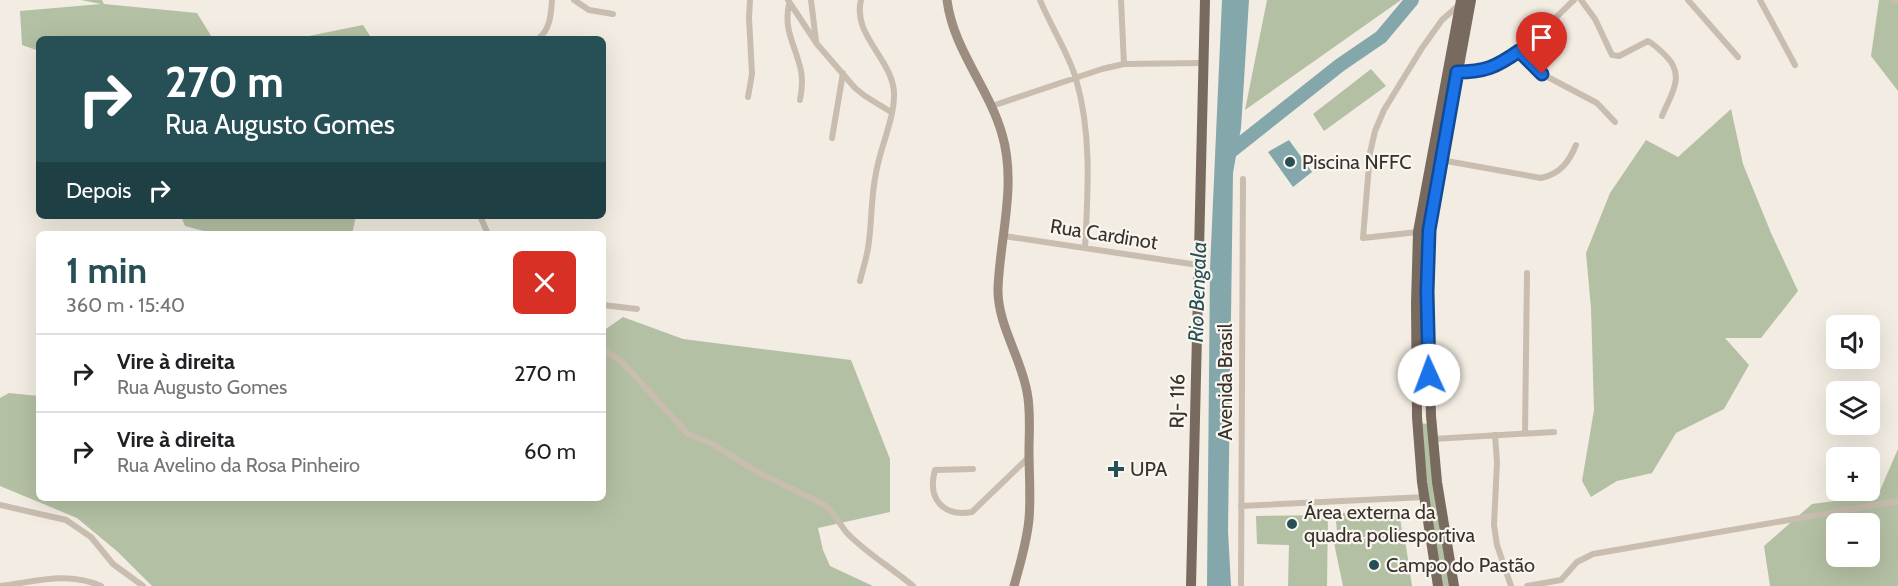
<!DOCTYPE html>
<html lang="pt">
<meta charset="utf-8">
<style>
:root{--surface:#fff;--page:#f2f2f2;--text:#202124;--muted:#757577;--line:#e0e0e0;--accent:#264f56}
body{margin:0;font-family:Cabin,sans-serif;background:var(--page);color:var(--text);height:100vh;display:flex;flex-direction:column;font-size:22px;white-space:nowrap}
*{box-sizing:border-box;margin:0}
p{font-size:20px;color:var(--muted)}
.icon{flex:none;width:33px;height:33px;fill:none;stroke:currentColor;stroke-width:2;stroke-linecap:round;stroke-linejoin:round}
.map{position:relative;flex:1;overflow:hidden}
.drawer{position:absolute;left:36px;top:231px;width:570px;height:270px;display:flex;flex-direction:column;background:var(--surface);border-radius:9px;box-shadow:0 6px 24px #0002}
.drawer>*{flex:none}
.banner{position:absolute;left:36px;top:36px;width:570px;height:183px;border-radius:9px;box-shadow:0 6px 24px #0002;background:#264f56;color:#fff;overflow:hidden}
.tools{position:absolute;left:1826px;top:315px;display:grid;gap:12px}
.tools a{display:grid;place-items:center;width:54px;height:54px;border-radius:9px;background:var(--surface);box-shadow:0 6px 24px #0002;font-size:30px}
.pin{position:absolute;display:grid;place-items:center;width:51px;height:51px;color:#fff;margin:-62px -26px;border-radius:50% 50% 50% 0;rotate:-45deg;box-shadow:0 0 6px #0007}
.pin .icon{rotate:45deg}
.me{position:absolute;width:66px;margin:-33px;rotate:358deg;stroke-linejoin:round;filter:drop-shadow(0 0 4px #0008)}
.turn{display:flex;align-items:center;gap:21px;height:126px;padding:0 30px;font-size:27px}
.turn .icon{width:78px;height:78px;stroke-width:2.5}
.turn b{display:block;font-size:42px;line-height:51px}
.then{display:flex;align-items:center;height:57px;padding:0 30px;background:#0003;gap:12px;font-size:22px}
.round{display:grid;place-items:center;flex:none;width:63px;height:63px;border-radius:9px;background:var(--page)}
.overview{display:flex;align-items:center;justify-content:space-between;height:102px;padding:0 30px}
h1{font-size:36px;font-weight:800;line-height:45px;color:var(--accent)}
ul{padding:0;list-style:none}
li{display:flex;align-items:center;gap:18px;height:78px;padding:0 30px;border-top:2px solid var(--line)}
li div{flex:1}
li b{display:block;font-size:22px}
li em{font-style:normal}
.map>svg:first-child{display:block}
.green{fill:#b4c0a3;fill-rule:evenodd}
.water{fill:#84a7ac}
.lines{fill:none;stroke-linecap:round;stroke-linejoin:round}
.river{stroke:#84a7ac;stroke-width:14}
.street{stroke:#c9bdaf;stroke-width:6}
.secondary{stroke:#9c8d80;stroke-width:9}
.primary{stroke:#796a5f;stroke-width:10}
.route-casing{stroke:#114b97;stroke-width:15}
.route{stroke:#1a73e8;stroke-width:10}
.poi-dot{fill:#264f56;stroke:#f9f5ef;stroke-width:2}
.labels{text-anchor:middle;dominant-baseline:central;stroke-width:4.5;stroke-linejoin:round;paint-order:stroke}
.poi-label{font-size:20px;fill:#39312c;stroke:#f9f5ef;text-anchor:start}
.street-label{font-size:20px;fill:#39312c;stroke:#f9f5ef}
.water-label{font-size:21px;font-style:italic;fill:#264f56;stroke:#f9f5ef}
</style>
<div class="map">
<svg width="1898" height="586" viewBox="0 0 1898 586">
<rect width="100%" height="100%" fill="#f2ece2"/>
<path class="green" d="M81 0H102L104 4 197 13 213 39H39V51L22 45 20 11 101 4Z
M1267 0H1401L1245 110Z
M1879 0H1898V91L1871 56Z
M363 25 372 39H294Z
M1371 69 1386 86 1324 131 1313 114Z
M1731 109 1743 164 1771 233 1798 291 1761 338H1725L1749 365 1724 409 1676 433 1652 473 1617 481 1591 497 1582 481 1594 410 1591 308 1586 253 1610 193 1646 140 1678 157Z
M181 216H356L352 234H215L185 226Z
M623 317 683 339 851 360 890 459V512L818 528 823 550 830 566 873 586H152L118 552 77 518 0 486V398L9 393 39 396V498H603V331Z
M1418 423 1429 424 1451 586H1441Z
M1898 449V586H1770L1764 546 1812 504 1878 495ZM1836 524H1869V556H1836Z
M1399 512 1402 531 1338 541 1335 513Z
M1328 515 1327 586H1288L1289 545 1257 544 1256 516Z
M1404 533 1412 586H1343L1334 543Z"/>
<path class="water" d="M1222 0H1249L1241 128 1233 173 1228 531 1231 586H1207L1210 269Z
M1289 140 1312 172 1293 187 1268 152Z"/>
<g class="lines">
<path class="river" d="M1225 156 1340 65 1381 37 1412 0"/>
<path class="street" d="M574 0 589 10 613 14
M788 0 817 44 855 88 865 96 891 112
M811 0 816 41
M1040 0C1050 25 1069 54 1076 79 1092 134 1088 191 1085 248
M1121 0 1124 64
M1581 0 1595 19 1612 55 1619 56 1648 41C1655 45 1660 50 1666 56 1686 76 1671 94 1662 116
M1688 0 1738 57
M1760 0 1795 65
M1894 0 1898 1
M789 4C783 31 796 46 801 71 803 81 802 90 800 100
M538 39C550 30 551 15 552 0
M1519 51 1542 74 1597 103 1615 122
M1456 72C1466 72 1476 73 1485 71 1517 62 1550 22 1574 0
M748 97 752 74 749 18 750 0
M992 106 1102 69 1124 64 1203 63
M832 138 843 73
M1441 160 1541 178C1560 174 1569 162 1576 145
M480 216 488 234
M1418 232 1363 238 1370 153 1375 131 1384 110 1422 48 1442 20 1459 5
M1004 236 1198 265
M860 281C863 268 868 254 869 241 872 218 871 196 876 173 880 148 895 117 894 93 893 60 852 35 861 0
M603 305 637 309
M603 349 621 361 688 434 711 443 759 473 823 504C835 512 838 523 847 533 866 553 892 568 913 586
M1525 433 1527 273
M1495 435 1497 462 1494 525 1497 545 1511 586
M1433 439 1554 432
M973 469 935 470C927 499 943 517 972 512L1029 457
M0 505 66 520 91 537 113 564 143 586
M1241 506 1425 497
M0 586C35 582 66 571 101 586
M1241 586 1243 179
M1527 586 1561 580 1577 562 1593 554 1898 501"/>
<path class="secondary" d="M947 0C953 49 989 88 1002 134 1017 184 1000 237 998 288 997 324 1021 357 1027 392 1031 411 1029 432 1029 451 1029 474 1031 497 1029 519 1027 542 1020 564 1014 586"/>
<path class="primary" d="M1191 586 1205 0
M1438 586 1422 482 1417 417 1416 304 1418 232 1461 0
M1454 586 1437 482 1431 416 1427 251 1429 230 1471 0"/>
</g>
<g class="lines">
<defs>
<path id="route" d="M1429 375 1427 292 1429 230 1457 72C1485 72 1496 67 1519 51L1542 74"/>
</defs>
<use href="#route" class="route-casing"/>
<use href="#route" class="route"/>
</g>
<g class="poi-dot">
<circle cx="1290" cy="162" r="6"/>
<path d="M1113 460h6v6h6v6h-6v6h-6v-6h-6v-6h6z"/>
<circle cx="1292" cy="524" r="6"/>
<circle cx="1374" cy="565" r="6"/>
</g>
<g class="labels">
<g class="poi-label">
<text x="1302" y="162">Piscina NFFC</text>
<text x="1130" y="469">UPA</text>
<text x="1304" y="512">Área externa da<tspan x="1304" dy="23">quadra poliesportiva</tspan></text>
<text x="1386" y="565">Campo do Pastão</text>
</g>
<g class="street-label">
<text transform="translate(1104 234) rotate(9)">Rua Cardinot</text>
<text transform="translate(1225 382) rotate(-90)">Avenida Brasil</text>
<text transform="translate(1177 401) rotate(-89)">RJ- 116</text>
</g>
<g class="water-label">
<text transform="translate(1197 292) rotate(-88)">Rio Bengala</text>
</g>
</g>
</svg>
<div class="tools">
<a><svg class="icon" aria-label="sound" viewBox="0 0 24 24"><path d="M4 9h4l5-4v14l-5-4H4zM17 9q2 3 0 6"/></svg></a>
<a><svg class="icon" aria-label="layers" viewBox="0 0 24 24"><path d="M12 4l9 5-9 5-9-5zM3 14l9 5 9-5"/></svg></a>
<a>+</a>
<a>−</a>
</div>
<div class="pin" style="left:1542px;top:74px;background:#d93025"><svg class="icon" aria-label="arrive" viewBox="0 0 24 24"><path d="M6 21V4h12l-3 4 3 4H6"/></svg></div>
<svg class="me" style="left:1429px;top:375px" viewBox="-20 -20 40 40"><circle r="19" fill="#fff"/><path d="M0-13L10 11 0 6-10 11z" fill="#1a73e8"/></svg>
<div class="banner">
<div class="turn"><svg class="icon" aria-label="right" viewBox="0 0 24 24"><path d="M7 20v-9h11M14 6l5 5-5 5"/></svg><div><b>270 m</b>Rua Augusto Gomes</div></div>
<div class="then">Depois<svg class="icon" aria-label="right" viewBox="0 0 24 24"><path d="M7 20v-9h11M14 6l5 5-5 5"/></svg></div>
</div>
<section class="drawer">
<div class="overview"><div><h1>1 min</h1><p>360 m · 15:40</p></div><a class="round" style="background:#d93025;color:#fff"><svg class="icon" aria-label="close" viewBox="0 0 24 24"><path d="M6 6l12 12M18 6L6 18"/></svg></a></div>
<ul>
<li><svg class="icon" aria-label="right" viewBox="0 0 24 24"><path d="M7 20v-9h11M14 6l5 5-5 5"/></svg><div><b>Vire à direita</b><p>Rua Augusto Gomes</p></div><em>270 m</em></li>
<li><svg class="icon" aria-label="right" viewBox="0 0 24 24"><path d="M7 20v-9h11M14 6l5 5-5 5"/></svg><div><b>Vire à direita</b><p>Rua Avelino da Rosa Pinheiro</p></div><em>60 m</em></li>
</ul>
</section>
</div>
